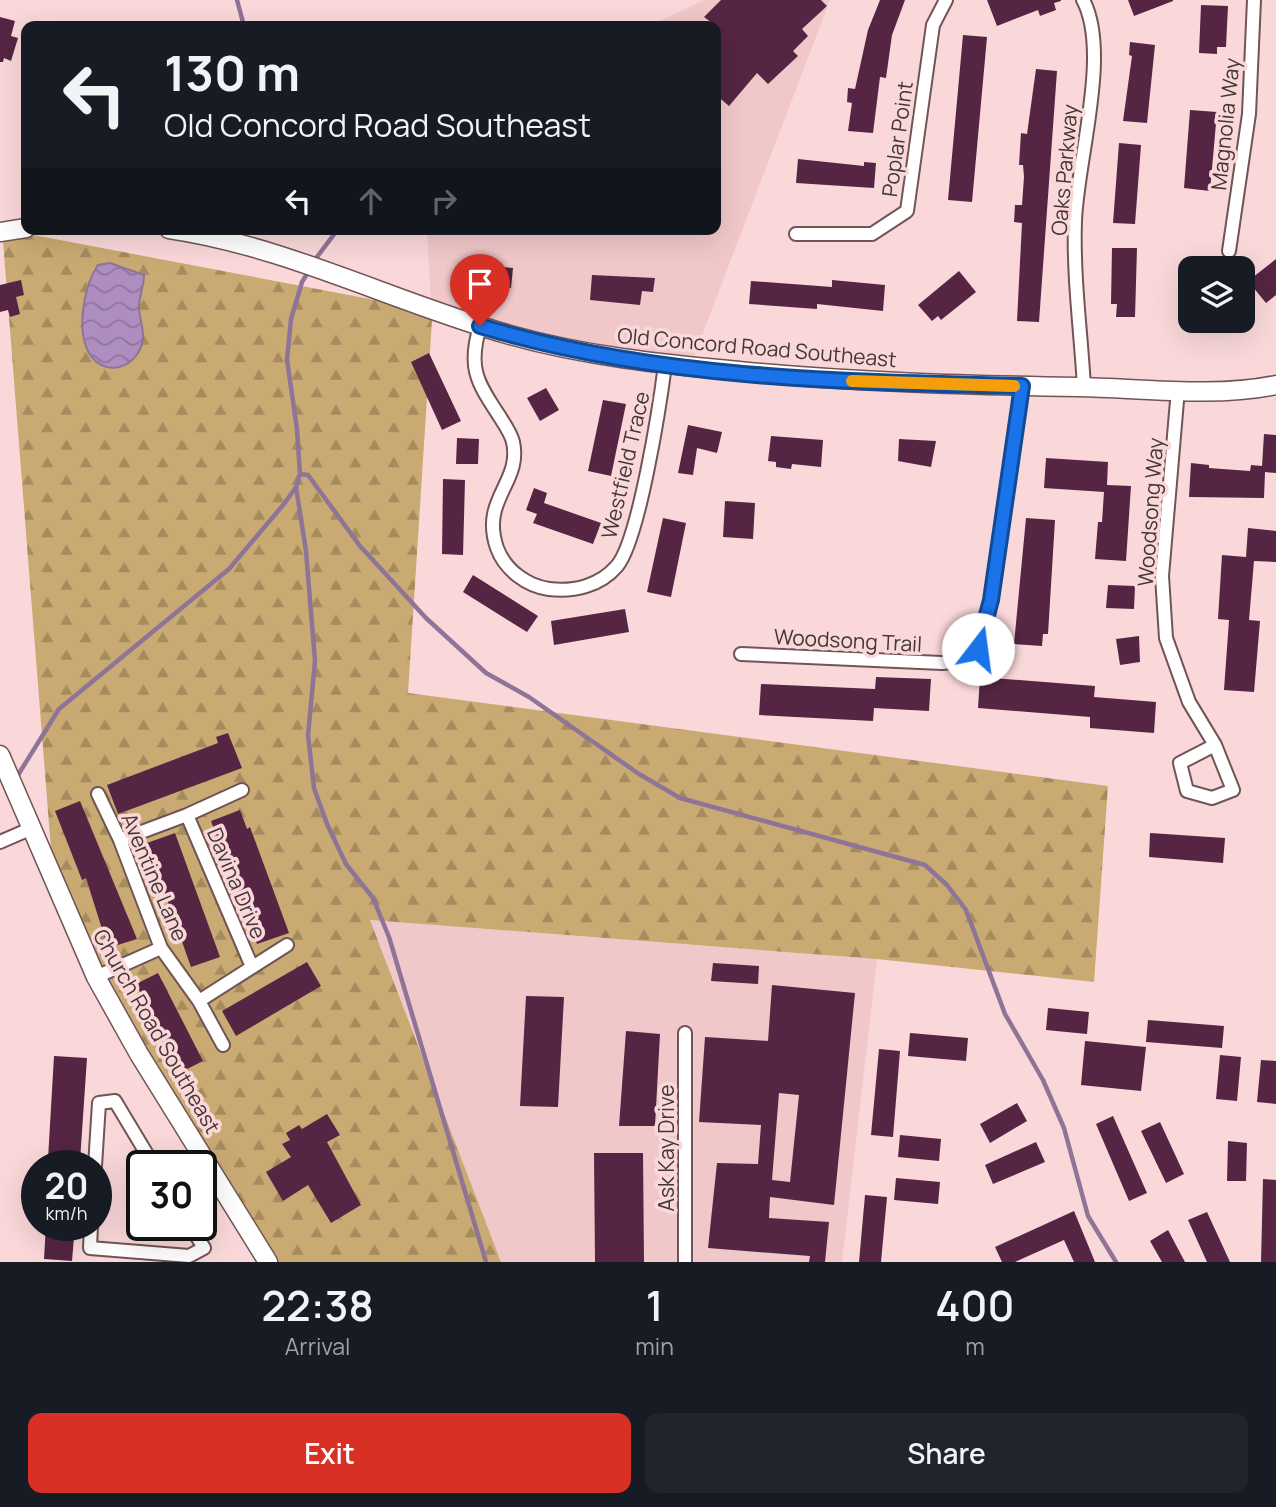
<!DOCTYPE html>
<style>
:root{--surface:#171b24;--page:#20242c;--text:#f1f3f6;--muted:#9ea1a6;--accent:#d93025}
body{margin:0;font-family:Manrope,sans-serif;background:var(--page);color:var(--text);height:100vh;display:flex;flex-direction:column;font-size:26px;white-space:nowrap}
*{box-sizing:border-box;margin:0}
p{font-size:23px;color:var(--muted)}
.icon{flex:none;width:38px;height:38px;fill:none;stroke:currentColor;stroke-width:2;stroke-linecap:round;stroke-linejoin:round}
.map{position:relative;height:1262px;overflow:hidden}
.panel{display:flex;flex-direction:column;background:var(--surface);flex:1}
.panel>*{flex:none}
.guide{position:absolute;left:21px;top:21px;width:700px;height:214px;border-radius:14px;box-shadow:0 7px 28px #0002;background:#171b24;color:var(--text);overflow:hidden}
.buttons{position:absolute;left:1178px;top:256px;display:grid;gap:14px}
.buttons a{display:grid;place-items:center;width:77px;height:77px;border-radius:14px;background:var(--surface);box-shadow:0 7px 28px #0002;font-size:35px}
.speed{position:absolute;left:21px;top:1150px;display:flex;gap:14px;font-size:35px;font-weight:700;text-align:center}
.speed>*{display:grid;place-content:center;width:91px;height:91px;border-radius:50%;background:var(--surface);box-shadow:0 7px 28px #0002;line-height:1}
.speed small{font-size:18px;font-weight:400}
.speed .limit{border:4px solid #111;border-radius:10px;background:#fff;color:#111}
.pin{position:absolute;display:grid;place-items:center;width:60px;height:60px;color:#fff;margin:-72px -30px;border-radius:50% 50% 50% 0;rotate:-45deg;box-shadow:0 0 7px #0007}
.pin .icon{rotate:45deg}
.me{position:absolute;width:77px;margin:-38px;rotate:15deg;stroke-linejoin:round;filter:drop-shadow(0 0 5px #0008)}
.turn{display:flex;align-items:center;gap:24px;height:147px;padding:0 28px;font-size:32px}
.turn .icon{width:91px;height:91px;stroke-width:2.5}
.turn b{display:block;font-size:49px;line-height:60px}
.lanes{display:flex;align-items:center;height:66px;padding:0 28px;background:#0003;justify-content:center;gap:35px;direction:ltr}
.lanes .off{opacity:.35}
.eta{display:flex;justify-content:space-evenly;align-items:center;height:119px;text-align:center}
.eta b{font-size:42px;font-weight:600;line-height:49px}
.action{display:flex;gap:14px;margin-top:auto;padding:14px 28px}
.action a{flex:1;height:80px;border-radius:14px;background:var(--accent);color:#fff;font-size:28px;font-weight:600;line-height:80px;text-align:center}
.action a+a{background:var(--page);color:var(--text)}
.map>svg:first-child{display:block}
.built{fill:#f1c8c9}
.forest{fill:url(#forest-firs)}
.water{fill:url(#water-waves);stroke:#8e7497;stroke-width:2}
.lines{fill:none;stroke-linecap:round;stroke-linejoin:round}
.stream{stroke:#8e7497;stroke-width:4.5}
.building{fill:#552543;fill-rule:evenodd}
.street-casing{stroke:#715455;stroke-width:16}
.secondary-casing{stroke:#715455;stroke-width:21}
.street{stroke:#fff;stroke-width:12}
.secondary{stroke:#fff;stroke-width:18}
.route-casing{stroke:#114b97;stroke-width:18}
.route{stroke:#1a73e8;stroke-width:12}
.slow{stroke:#f59e0b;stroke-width:12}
.labels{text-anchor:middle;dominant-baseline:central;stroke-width:7;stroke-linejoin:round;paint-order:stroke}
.street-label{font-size:21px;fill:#433636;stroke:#fad8d9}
</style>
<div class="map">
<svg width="1276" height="1262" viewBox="0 0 1276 1262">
<defs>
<pattern id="forest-firs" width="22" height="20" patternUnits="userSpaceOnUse" patternTransform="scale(1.75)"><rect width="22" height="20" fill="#caaa73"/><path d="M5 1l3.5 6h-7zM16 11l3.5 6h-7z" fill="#a68b5f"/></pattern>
<pattern id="water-waves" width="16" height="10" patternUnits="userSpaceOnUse" patternTransform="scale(1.75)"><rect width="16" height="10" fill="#ae8ec1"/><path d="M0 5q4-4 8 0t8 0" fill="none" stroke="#8f759e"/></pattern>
</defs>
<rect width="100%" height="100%" fill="#fad8d9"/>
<path class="built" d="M704 0H830L690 367 432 320 427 229H716V26H649Z
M370 920 877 959 842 1262H501Z"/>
<path class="forest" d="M2 229 412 307 432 320 408 693 1108 786 1094 982 877 959 370 920 501 1262H262L125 1029 52 862Z"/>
<path class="water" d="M110 263 144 275C144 286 139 296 139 307 139 317 144 329 143 339 139 367 105 380 89 353 76 330 84 285 98 265Z"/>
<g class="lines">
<path class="stream" d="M237 0 244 26
M314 261 338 229
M300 474 308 475 360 546 426 618 486 673 529 697 639 774 680 798 925 865 947 885 966 910 1005 1014 1043 1080 1064 1128 1088 1216 1116 1262
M296 487 306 551 315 661 308 735 314 788 327 824 346 864 373 898 389 937 486 1262
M18 775 59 709 229 569 284 504 296 487 300 474 297 429 287 360 291 319 302 282 310 269"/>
</g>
<path class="building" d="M721 0H821L827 6 802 29 808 36 793 51 798 56 768 84 757 73 729 106 716 95V26L704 17Z
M880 0H905L892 35 886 78 880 77 873 133 848 131 852 103 847 102 848 88 855 89 868 30Z
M987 0H1061V1L1054 3 1056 10 1040 16 1038 10 997 26Z
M1128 0H1173V1L1134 16Z
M1201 5 1228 6 1226 47H1217V54L1199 53Z
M0 17 15 21 11 36 18 38 11 61 4 58 3 62H0Z
M963 35 987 37 972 202 948 200Z
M1130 42 1155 45 1147 123 1123 121 1132 56 1129 55Z
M1036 69 1057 71 1039 322 1017 321 1022 223 1014 222 1015 205H1022L1024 177 1023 165H1019L1021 133 1027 134Z
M1190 110 1217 112 1210 191 1184 188Z
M1119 143 1141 145 1135 224 1113 223Z
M798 159 864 166V162L876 163 874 188 796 183Z
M1112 248H1137L1135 317H1116L1117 304H1111Z
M1276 259V295L1266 303 1248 281Z
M478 265 513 268 511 288 476 284Z
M959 271 976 292 941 320 938 316 932 321 918 305Z
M592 275 655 278 653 292 642 291 640 305 590 300Z
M21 280 24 295 16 297 20 314 10 317 8 310 0 312V285Z
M832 280 885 285 883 311 817 304V309L749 304 751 281 832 287Z
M429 353 461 421 442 430 411 362Z
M546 388 559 410 540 421 527 398Z
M603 400 626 404 611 476 588 471Z
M688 425 722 432 717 453 697 448 693 475 678 473Z
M1264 434 1276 435V473L1265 472 1264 498 1189 497 1191 463 1209 465V468L1250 471 1251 465 1262 466Z
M771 436 823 440 821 467 792 464 791 469 776 467V462L768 461Z
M457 438 479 439 478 464H456Z
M899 439 936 441 931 467 898 461Z
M1046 458 1108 462 1107 485 1131 486 1126 561 1095 559 1098 522H1102L1104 492 1044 488Z
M443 479 465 480 463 555 442 554Z
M534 488 547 493 544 503 601 523 593 544 533 523 537 514 526 510Z
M725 501 755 503 753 539 723 537Z
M663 518 686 523 671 597 647 592Z
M1026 518 1055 520 1048 634H1043L1042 646 1014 644Z
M1248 528 1276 531V562L1254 561 1249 620 1260 621 1254 692 1224 690 1229 620 1218 619 1222 555 1246 557Z
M473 575 538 616 527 632 463 592Z
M1108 585 1135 586 1134 609 1106 608Z
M625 609 629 632 554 645 551 621Z
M1139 636 1140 662 1120 665 1116 639Z
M876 677 931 679 929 711 874 708 873 721 759 715 761 684 875 689Z
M980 677 1095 686 1094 697 1156 702 1154 733 1090 728V717L978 708Z
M228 733 242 768 118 814 107 785 218 743 216 737Z
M80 801 137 939 108 948 86 878 82 880 55 811Z
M240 810 247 829 250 827 289 933 257 944 211 821Z
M175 833 220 957 191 967 147 843Z
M1150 833 1225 838 1223 863 1149 857Z
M307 962 321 986 236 1036 222 1011Z
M713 963 759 966 758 984 711 981Z
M158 973 203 1061 181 1072 136 984Z
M772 985 855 993 834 1205 770 1197 769 1218 829 1222 825 1262H809L810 1256 708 1248 717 1163 758 1164 761 1125 699 1122 705 1037 768 1041ZM779 1093 799 1095 790 1182 772 1180Z
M526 996 564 997 558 1107 520 1106Z
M1048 1008 1089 1012 1087 1034 1046 1030Z
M1148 1020 1224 1026 1222 1048 1146 1042Z
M626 1031 660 1034 655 1126H619Z
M910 1033 968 1038 966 1061 908 1056Z
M1085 1041 1146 1047 1141 1091 1081 1085Z
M879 1049 900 1051 893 1137 871 1135Z
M1220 1055 1241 1057 1237 1101 1216 1099Z
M54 1056 87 1058 80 1161 48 1159Z
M1261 1060 1276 1061V1104L1257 1102Z
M1017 1103 1027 1121 990 1143 980 1124Z
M327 1114 340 1135 327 1142 361 1205 331 1223 308 1185 283 1201 266 1172 291 1157 282 1144 290 1140 286 1133 299 1125 302 1129Z
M1113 1116 1147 1193 1129 1201 1096 1124Z
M1160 1122 1184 1174 1166 1183 1141 1131Z
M900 1135 941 1139 939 1161 898 1157Z
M1228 1141 1247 1143 1246 1181H1227Z
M1036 1142 1045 1162 993 1184 985 1165Z
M594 1153H643L644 1262H595Z
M896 1178 940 1182 938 1204 894 1200Z
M1263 1179 1276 1180V1262H1261Z
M865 1195 887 1197 881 1262H859Z
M1074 1211 1095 1262H1074L1064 1240 1015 1262H1002L995 1247Z
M1207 1212 1230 1262H1207L1188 1220Z
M46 1225H75L72 1261 44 1259Z
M1168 1230 1185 1262H1162L1150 1241Z"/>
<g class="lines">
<defs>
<path id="street" d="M1083 0C1111 52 1077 161 1075 221 1073 276 1081 333 1084 387
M796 234H872L907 211 933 25 946 0
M1229 251 1249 114 1254 0
M480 326C468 366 476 381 498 414 503 422 511 433 513 442 522 483 480 499 497 548 505 570 527 586 549 589 574 592 600 586 617 566 639 540 660 404 665 365
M1178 389 1162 576 1166 638 1189 702 1215 745 1233 790 1212 798 1187 791 1180 763 1215 745
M741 654 942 663 951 662 978 649 991 600 1022 386
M98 794 120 840 161 948 199 1001 223 1045
M187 815 252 967
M120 840 187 815 242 790
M0 842 30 829
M96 977 161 948
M199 1001 287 945
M685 1033V1262
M95 1166 99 1103 115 1101 154 1166
M91 1225 90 1248 189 1256 204 1248 190 1225"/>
<path id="secondary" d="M169 229C286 246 396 303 510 335 585 356 661 364 739 371 852 382 964 385 1078 387 1142 388 1213 398 1276 385
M0 232 26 228
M0 755 96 977 139 1054 268 1262"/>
</defs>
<use href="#street" class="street-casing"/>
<use href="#secondary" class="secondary-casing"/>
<use href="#street" class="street"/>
<use href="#secondary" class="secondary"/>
</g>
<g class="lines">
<defs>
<path id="route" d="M480 326C655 379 841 382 1022 386L991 600 978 649"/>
</defs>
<use href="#route" class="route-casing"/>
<use href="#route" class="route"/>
<path class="slow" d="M852 381 1014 386"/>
</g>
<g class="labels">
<g class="street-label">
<text transform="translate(1225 124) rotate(-84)">Magnolia Way</text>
<text transform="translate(897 139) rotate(-82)">Poplar Point</text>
<text transform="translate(1064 170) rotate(-85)">Oaks Parkway</text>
<text transform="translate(757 347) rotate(5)">Old Concord Road Southeast</text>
<text transform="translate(625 465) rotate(-77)">Westfield Trace</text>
<text transform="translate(1150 512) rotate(-86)">Woodsong Way</text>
<text transform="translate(848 640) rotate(3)">Woodsong Trail</text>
<text transform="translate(155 877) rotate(67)">Aventine Lane</text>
<text transform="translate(237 883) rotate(67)">Davina Drive</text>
<text transform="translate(157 1031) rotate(60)">Church Road Southeast</text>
<text transform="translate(666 1148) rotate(-90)">Ask Kay Drive</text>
</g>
</g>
</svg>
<div class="buttons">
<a><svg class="icon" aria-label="layers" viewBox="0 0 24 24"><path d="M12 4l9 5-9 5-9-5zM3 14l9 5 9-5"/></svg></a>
</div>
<div class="speed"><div>20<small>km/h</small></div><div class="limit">30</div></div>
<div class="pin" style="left:480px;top:326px;background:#d93025"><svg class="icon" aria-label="arrive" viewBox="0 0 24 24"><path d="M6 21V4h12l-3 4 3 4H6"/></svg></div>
<svg class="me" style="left:978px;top:649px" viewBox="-20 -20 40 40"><circle r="19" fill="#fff"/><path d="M0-13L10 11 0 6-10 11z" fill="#1a73e8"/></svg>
<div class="guide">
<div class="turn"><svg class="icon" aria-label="left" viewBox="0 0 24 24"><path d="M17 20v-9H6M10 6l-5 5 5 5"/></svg><div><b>130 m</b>Old Concord Road Southeast</div></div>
<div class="lanes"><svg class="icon" aria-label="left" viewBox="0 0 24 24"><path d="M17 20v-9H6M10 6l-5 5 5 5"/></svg><svg class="icon off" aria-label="ahead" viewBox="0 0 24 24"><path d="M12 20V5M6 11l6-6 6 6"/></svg><svg class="icon off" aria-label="right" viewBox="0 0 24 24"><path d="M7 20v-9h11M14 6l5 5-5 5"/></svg></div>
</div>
</div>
<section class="panel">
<div class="eta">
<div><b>22:38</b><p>Arrival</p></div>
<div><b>1</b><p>min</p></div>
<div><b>400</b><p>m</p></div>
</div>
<div class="action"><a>Exit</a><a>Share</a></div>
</section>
